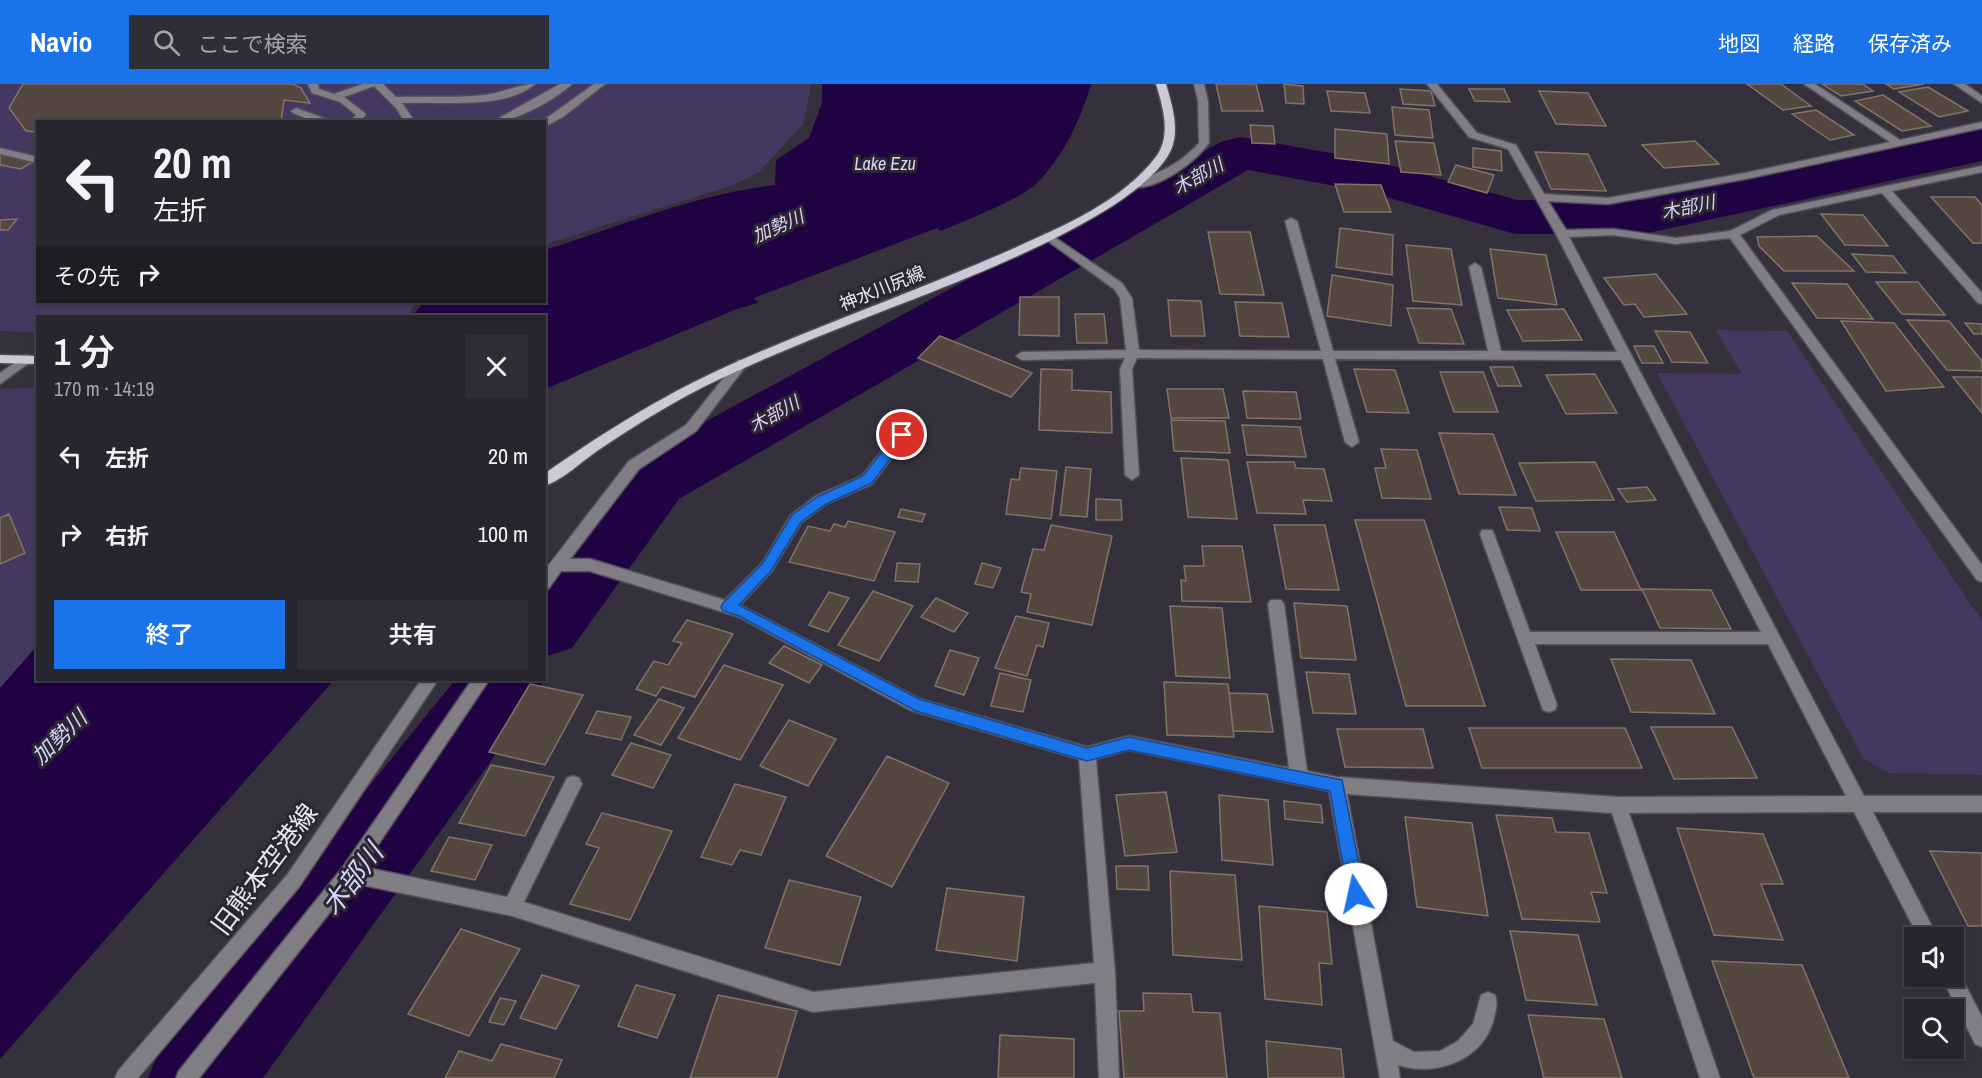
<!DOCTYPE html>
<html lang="ja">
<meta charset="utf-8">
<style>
:root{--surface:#27252e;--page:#2f2d36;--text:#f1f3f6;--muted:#a4a5aa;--line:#43424a;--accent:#1a73e8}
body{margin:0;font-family:"Archivo Narrow","Noto Sans JP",sans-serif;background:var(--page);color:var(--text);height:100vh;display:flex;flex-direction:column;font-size:22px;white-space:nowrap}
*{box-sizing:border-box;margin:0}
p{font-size:20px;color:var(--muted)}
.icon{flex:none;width:33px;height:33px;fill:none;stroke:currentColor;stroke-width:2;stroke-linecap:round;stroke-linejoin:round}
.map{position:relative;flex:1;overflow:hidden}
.details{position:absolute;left:36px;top:231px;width:510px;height:366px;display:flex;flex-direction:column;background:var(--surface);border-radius:0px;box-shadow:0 2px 4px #0004,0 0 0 2px var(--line)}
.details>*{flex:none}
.banner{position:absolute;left:36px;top:36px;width:510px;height:183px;border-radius:0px;box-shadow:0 2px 4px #0004,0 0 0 2px var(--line);background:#27252e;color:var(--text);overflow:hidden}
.controls{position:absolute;left:1904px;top:843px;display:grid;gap:12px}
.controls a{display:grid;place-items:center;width:60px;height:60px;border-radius:0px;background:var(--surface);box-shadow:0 2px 4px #0004,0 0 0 2px var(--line);font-size:30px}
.pin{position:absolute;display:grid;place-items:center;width:51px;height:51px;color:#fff;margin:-26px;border:3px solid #fff;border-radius:50%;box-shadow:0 2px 6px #0007}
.me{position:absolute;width:66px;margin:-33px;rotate:350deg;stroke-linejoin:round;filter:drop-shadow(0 0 4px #0008)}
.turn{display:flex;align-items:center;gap:21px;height:126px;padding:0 18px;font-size:27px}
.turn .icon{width:78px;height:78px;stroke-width:2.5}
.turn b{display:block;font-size:42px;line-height:51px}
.then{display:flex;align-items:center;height:57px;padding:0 18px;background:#0003;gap:12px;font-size:22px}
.round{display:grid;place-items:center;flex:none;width:63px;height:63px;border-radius:0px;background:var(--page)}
.summary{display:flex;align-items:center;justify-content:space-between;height:102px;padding:0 18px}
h1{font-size:36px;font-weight:600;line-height:45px}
.button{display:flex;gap:12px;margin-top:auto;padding:12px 18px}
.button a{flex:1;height:69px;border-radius:0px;background:var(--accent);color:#fff;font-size:24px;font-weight:600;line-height:69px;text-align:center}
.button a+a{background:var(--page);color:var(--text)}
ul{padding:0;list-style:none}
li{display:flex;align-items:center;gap:18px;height:78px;padding:0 18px}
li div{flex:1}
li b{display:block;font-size:22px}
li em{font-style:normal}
header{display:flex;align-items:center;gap:36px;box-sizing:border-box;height:84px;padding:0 30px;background:var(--accent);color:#fff}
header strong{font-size:28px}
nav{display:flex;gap:33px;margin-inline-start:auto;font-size:21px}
.search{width:420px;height:54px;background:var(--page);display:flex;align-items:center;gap:15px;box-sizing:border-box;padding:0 21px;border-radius:0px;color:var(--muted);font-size:22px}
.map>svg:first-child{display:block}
.green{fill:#453860}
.water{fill:#200342}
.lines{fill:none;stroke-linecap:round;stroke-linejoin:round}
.river{fill:#200342;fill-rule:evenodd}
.building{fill:#53473f;stroke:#80736a;stroke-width:1.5}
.minor-casing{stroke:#514e5a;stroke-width:3}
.major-casing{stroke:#514e5a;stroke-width:3}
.minor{fill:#807e84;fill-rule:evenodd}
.major{fill:#ccc9d6;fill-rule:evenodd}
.route{fill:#1a73e8;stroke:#114b97;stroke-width:1.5}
.labels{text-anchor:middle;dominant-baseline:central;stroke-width:6;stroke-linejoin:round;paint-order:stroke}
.far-water-label{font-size:18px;font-style:italic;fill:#ddd3fa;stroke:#2a2733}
.far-street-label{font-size:18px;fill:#eae8f0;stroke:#2a2733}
.water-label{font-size:22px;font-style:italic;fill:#ddd3fa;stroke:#2a2733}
.near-street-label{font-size:26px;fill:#eae8f0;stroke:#2a2733}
.near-water-label{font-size:27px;font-style:italic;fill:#ddd3fa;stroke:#2a2733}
</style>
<header>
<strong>Navio</strong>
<div class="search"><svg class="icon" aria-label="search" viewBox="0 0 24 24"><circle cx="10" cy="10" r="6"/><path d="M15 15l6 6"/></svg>ここで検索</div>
<nav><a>地図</a><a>経路</a><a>保存済み</a></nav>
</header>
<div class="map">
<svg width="1982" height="994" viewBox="0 0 1982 994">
<rect width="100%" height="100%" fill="#34313d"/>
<path class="green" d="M0 0H811L804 39 759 88 733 101 545 160 544 38H38V218H417L407 232H38L37 248 0 247Z
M1716 246 1787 247 1982 537V691L1888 689 1863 674 1657 289 1742 290Z
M37 304V562L0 604V305Z"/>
<path class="water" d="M822 0H1091C1081 34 1065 70 1039 97 1023 115 965 136 941 147L937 144 754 214 758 219 737 225 545 305 544 232H412L424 218H544L545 166C620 142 696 110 775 101L776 76 809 54 822 19Z
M37 562 38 596H334L0 975V604Z"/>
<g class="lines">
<path class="river" d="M1982 45V77L1643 150H1515L1368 108 1248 86 679 415 572 564 544 573V483L629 379 1221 58 1240 53 1375 77 1517 116H1643Z
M455 596H544L532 620 263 994H148L163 957Z"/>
</g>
<path class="building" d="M23 0H293L301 4 310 19 284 16 281 38H38V48L26 47 9 24Z
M1216 0H1256L1263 27H1222Z
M1284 0 1303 2 1304 20 1286 19Z
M1747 0H1781L1811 22 1783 26Z
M1822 0H1863L1873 7 1841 12Z
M1886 0H1924L1894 5Z
M1928 3 1968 27 1939 33 1899 8Z
M1400 5 1431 7 1435 22 1403 20Z
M1469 5H1504L1510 18 1475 17Z
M1327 7 1365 9 1370 29 1331 27Z
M1539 7 1588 9 1606 42 1556 40Z
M1883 11 1931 42 1902 47 1855 17Z
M1392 23 1429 26 1433 54 1395 51Z
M1816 26 1854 51 1830 56 1792 30Z
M1250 41 1273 42 1275 60 1252 59Z
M1335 45 1387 50 1389 80 1335 74Z
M1395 57 1434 59 1441 91 1401 88Z
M1695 57 1719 80 1664 84 1642 61Z
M1473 64 1501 67 1502 87 1473 83Z
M0 67 37 75 21 85 0 81Z
M1535 68 1588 70 1606 107 1551 105Z
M1456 81 1494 91 1487 109 1448 98Z
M1335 100 1381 101 1391 128H1344Z
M1931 113H1975L1982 121V159H1973Z
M1821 130 1863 131 1888 162 1845 161Z
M17 135 8 146H0V136Z
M1340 144 1393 151 1392 191 1336 183Z
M1208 148H1250L1264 211 1220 210Z
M1817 152 1854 187H1784L1759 162 1757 153Z
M1406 161 1451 165 1462 221 1413 217Z
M1490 165 1546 171 1557 221 1498 214Z
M1852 170 1893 172 1906 189 1866 188Z
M1656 190 1687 230 1644 233 1635 220 1624 221 1604 194Z
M1332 191 1393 201 1391 242 1327 232Z
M1876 198H1918L1945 231 1902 230Z
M1792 199 1847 200 1873 235 1817 234Z
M1020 213H1059V252L1019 251Z
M1168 216 1201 217 1205 252H1171Z
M1235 218 1282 219 1289 253 1240 252Z
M1407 224 1451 225 1464 260 1419 259Z
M1564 225 1582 256 1523 257 1507 226Z
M1075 230H1104L1107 259H1077Z
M1907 236 1949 237 1982 277V287L1947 286Z
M1841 237 1894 239 1944 303 1886 307Z
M1965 239 1982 240V250H1974Z
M1655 247 1690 248 1708 279 1672 278Z
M940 252 1032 289 1011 313 918 274Z
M1634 262H1654L1663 279H1642Z
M1490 283H1513L1521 302H1498Z
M1041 285 1072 286V306L1111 308 1112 349 1039 346Z
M1354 285 1395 286 1409 329 1367 328Z
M1440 288H1483L1498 328H1454Z
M1595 290 1617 329 1566 330 1546 291Z
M1953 293H1982V329Z
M1167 305H1223L1229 334H1171Z
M1243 307 1296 308 1301 335 1247 334Z
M1171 336 1225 337 1230 369 1174 367Z
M1242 341 1300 343 1306 373 1247 371Z
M1439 349 1493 350 1516 411 1459 410Z
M1381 365 1417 366 1431 415 1382 414 1375 384H1386Z
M1181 374 1228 376 1237 435 1188 433Z
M1247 378H1294L1296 384 1324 385 1332 417 1303 416 1306 430 1257 429Z
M1595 378 1614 416 1536 417 1519 379Z
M1066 383 1091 385 1087 433 1060 431Z
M1021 384 1057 387 1051 435 1006 430 1011 395 1019 396Z
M1647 403 1656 416 1627 418 1618 405Z
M1096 415 1121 416 1122 436H1096Z
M1499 423 1532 424 1540 447 1507 446Z
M901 425 925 430 922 438 898 433Z
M9 430 25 469 0 480V434Z
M1355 436H1424L1485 622H1406Z
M848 437 895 448 874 497 789 478 808 442 830 447 834 440 845 443Z
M1051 441 1112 452 1092 541 1027 528 1031 510 1021 508 1033 465 1044 466Z
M1274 441H1325L1339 506 1286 505Z
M1556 448H1614L1641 506H1581Z
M1202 462H1242L1251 518 1182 517 1181 496 1186 497 1184 482H1204Z
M897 479 920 480 918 498 895 497Z
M982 479 1001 484 993 504 975 500Z
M1642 505 1711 506 1731 545 1660 544Z
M873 507 913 522 879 577 838 561Z
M829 508 849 514 828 548 809 541Z
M936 514 968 529 954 548 921 533Z
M1294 519 1347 522 1356 576 1301 574Z
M1170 522 1222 524 1230 594 1176 592Z
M1016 532 1049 539 1043 563 1037 561 1027 592 995 584Z
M687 536 733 550 695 613 662 603 656 612 636 605 654 577 668 581 682 559 673 557Z
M784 562 822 581 809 599 769 579Z
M950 566 979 574 964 611 935 602Z
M1611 575 1691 576 1715 630 1631 628Z
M724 581 783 601 740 676 678 654Z
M1306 588 1349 590 1356 630 1313 629Z
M1000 589 1031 596 1023 628 991 622Z
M1164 598 1228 600 1234 653 1167 651Z
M530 600 583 611 545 681 489 668Z
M1229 609 1267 610 1273 648 1233 647Z
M659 615 684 624 661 661 634 651Z
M597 627 631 633 621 656 586 649Z
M789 636 836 655 808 702 760 682Z
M1651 643H1732L1757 694 1674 695Z
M1469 644H1625L1642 684H1482Z
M1337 645H1423L1433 684 1345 683Z
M631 659 671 671 653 704 612 691Z
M887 672 949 699 892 803 826 772Z
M491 681 554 693 525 752 459 739Z
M735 700 786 713 761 771 740 766 732 781 701 773Z
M1166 708 1177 768 1125 772 1116 711Z
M1219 711 1268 716 1273 781 1222 776Z
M1284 717 1321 721 1323 739 1285 735Z
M602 729 672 747 630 836 570 820 599 764 586 760Z
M1496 731 1552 734 1556 748 1589 749 1607 809 1591 808 1600 838 1522 835Z
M1405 733 1472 739 1488 832 1417 823Z
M1677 744 1763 750 1783 800H1761L1783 856 1714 851Z
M449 753 492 761 475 796 431 787Z
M1930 767 1982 769V842H1968Z
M1116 782H1148L1149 806 1117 805Z
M1170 787 1235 791 1242 876 1173 871Z
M789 796 861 813 840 881 765 864Z
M947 804 1024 813 1017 877 936 866Z
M1259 822 1327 828 1332 880 1319 879 1322 921 1265 915Z
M461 845 520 865 469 952 408 930Z
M1510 847 1578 851 1597 921 1526 916Z
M1712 877 1802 881 1849 994H1754Z
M542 891 579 902 556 945 520 934Z
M636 901 675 911 657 954 618 942Z
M1143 909 1191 910 1193 928 1220 929 1227 994H1124L1119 927H1144Z
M718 911 797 927 777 994H690Z
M500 914 516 917 504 941 489 938Z
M1528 931 1604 935 1622 994H1544Z
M1000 951 1074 955V994H998Z
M1266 957 1341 965 1344 994H1268Z
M501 960 562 976 554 994H445L459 967 492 977Z"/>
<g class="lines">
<defs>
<path id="minor" d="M308 0H318L319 5 334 10 363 0H383L396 13C426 12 456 14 485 11 503 9 518 0 535 0 506 26 439 17 402 19L415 38H405L396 24 374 2 344 13 366 30 360 38H350L356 31 340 18 312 9Z
M560 0H572C555 16 515 38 492 38Z
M594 0H605L563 33 544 43V38H541Z
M1194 0H1204L1208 17 1209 59C1194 79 1157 107 1130 103V99C1158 90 1179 81 1199 59L1198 17Z
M1427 0H1437L1477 49 1516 61 1544 110 1608 114 1745 89 1890 58 1804 0H1815L1900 56 1982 38V44L1745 95 1608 120 1548 117 1566 146 1613 145 1676 154 1730 147 1772 126 1982 82V88L1892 107 1982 209V220L1978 219 1882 109 1779 131 1740 151 1982 481V498L1977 496 1730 154 1676 160 1613 151 1569 153 1864 712H1982V728H1873L1938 854H1919L1854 728 1629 729 1720 994H1700L1612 729 1347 710 1393 957 1414 968 1440 967 1458 957 1473 940 1481 911 1488 908 1495 911C1498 919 1496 925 1494 934 1485 975 1436 994 1398 981L1400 994H1380L1329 707 1129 666 1096 675 1115 888 1119 994H1099L1095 899 813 928 512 832 353 799 199 994H176L179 987 343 783 472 596H489L363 783 507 813 567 694 573 692 579 694 582 700 524 818 813 908 1094 879 1079 675 910 626 739 533 590 487H561L549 504 544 506V487L629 377 686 341 738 276H746L748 279 746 282 696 347 639 385 570 475H590L725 516 762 479 791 431 816 412 862 392 897 348 902 346 909 351 872 400 826 420 801 439 772 487 740 521 920 615 1087 663 1129 652 1289 684 1268 520 1271 516H1281L1284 520 1307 687 1337 693 1618 713 1846 712 1768 560H1535L1557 621 1555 626 1549 628 1543 626 1480 450 1482 446H1492L1494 450 1530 548H1761L1621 276 1335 275 1359 358 1352 363 1345 358 1323 275 1137 274 1132 285 1139 391 1132 396 1125 391 1120 285 1125 274 1022 276 1016 272 1022 268 1126 266 1120 214 1114 205 1044 154V150L1048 149 1122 199 1132 214 1139 266 1321 267 1285 137 1291 134 1297 137 1333 267H1488L1469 183 1475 179 1481 183 1501 267 1617 268 1556 150 1508 65 1469 53Z
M1954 0H1965L1982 12V19Z
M296 24 329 36 330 38H315L293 29 291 27Z
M0 64 38 73V79L0 70Z
M26 271 30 272 32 275 30 278 0 300V289Z
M421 596H438L299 803 138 994H115L118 987 287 791Z
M1953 884 1957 885 1982 933V963L1975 960 1941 892H1953Z"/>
<path id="major" d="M1156 0H1166C1172 21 1180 46 1171 66 1139 134 936 206 865 234 817 253 769 272 722 294 679 314 637 340 597 367 581 378 563 396 544 402V390C607 346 671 306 741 276 830 237 922 205 1010 166 1061 143 1120 119 1155 74 1172 53 1163 23 1156 0Z
M0 271 38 272V280L0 279Z"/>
</defs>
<use href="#minor" class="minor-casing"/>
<use href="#major" class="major-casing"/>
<use href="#minor" class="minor"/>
<use href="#major" class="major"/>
</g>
<path class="route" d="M902 347 908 351 872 399 826 420 801 438 771 487 739 521 919 615 1087 664 1129 653 1342 696 1365 810 1362 816 1356 818 1351 816 1348 810 1330 707 1129 666 1087 677 916 627 739 532 723 527 721 523 723 519 762 480 792 431 817 413 863 392 898 348Z"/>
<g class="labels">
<g class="far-water-label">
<text x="885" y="79">Lake Ezu</text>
<text transform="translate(1198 92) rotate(-29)">木部川</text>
<text transform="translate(1688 123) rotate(-12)">木部川</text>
<text transform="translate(778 142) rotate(-24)">加勢川</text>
<text transform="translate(774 330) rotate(-29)">木部川</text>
</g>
<g class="far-street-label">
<text transform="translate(882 204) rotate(-22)">神水川尻線</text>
</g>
<g class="water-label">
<text transform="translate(59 653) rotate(-44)">加勢川</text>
</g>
<g class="near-street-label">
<text transform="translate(264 785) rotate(-53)">旧熊本空港線</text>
</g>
<g class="near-water-label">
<text transform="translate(352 795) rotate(-53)">木部川</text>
</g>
</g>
</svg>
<div class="controls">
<a><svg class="icon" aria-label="sound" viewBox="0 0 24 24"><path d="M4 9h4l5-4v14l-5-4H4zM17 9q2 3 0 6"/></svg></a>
<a><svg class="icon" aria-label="search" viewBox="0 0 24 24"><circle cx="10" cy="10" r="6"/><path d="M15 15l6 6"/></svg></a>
</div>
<div class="pin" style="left:902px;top:351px;background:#d93025"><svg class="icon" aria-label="arrive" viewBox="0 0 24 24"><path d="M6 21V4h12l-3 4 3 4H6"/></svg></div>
<svg class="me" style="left:1356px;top:810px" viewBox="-20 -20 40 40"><circle r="19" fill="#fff"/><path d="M0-13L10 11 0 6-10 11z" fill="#1a73e8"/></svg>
<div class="banner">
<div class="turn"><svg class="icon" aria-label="left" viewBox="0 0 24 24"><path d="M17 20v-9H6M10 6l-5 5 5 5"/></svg><div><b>20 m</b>左折</div></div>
<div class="then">その先<svg class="icon" aria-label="right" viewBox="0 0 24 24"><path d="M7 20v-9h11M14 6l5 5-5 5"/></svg></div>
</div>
<section class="details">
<div class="summary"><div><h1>1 分</h1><p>170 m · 14:19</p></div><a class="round"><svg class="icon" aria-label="close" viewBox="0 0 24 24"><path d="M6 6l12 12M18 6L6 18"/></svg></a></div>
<ul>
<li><svg class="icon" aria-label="left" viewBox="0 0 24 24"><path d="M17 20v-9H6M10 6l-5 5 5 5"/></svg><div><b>左折</b></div><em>20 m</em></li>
<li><svg class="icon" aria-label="right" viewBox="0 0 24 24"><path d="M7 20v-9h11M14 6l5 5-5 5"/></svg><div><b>右折</b></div><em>100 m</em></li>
</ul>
<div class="button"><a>終了</a><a>共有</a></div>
</section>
</div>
